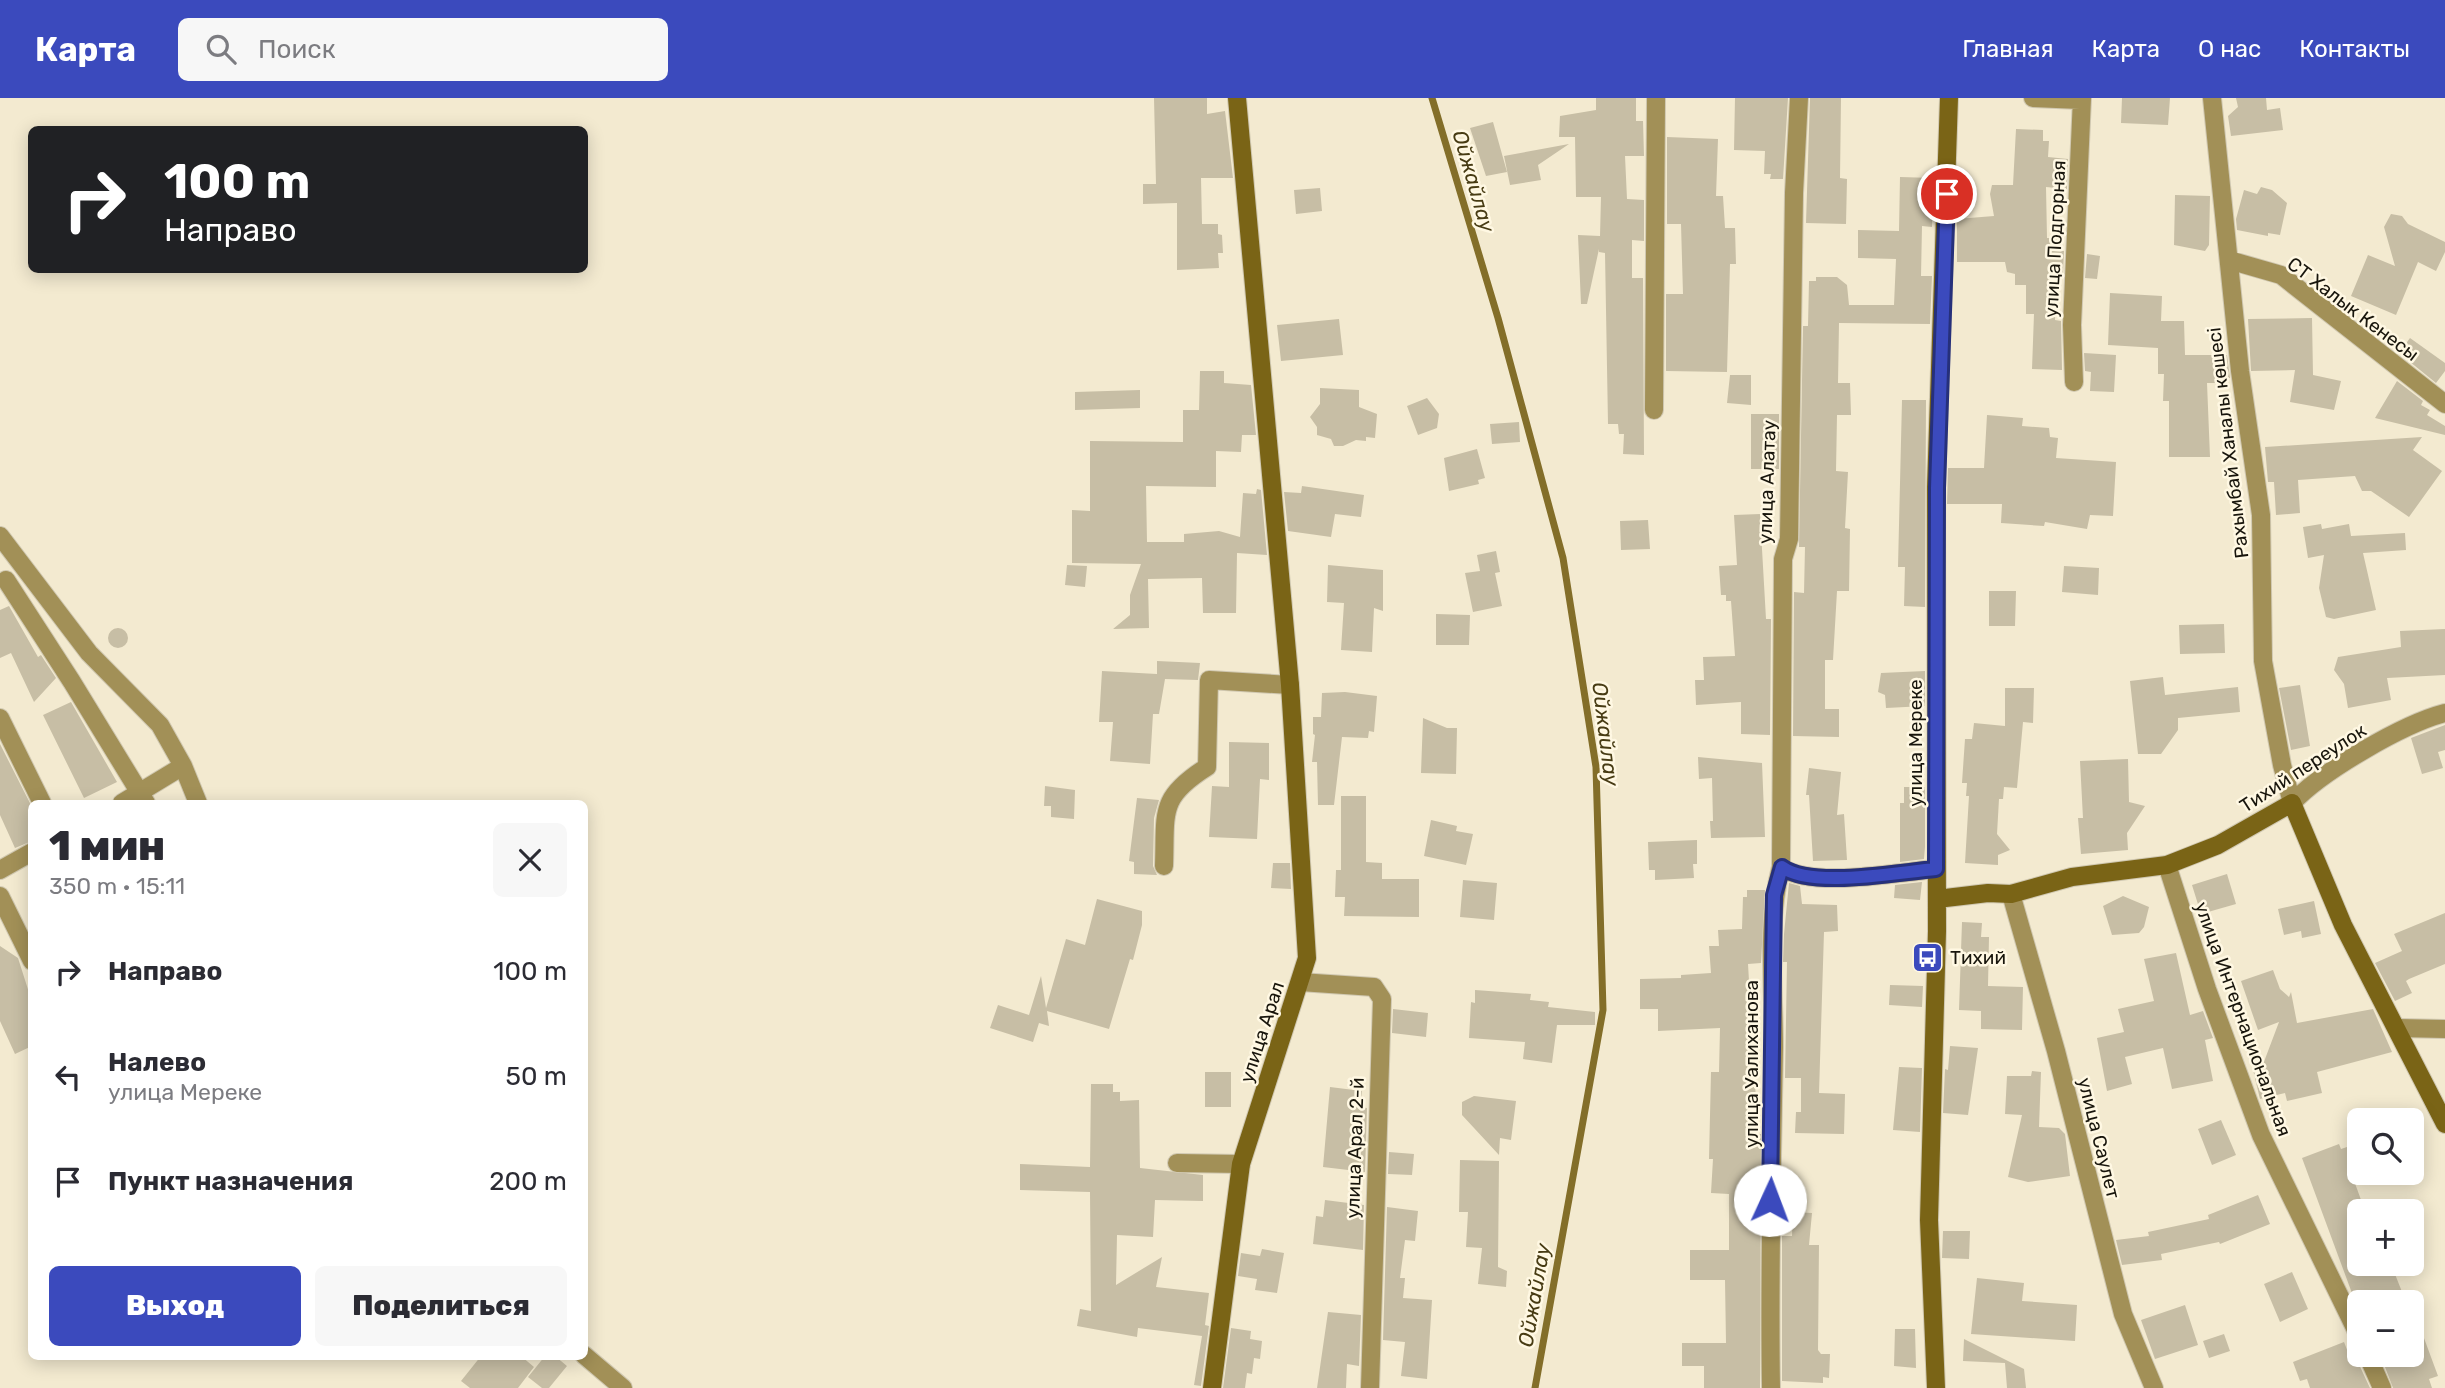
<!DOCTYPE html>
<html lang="ru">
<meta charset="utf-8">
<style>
:root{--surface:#fff;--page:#f7f7f7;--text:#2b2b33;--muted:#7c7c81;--accent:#3b4abd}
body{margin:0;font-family:Rubik,sans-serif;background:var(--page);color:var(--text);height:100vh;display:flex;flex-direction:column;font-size:26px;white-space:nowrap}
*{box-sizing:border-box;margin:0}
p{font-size:23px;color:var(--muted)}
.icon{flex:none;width:38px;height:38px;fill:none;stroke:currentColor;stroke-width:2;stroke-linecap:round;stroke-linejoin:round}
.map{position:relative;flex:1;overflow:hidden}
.details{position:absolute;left:28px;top:702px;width:560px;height:560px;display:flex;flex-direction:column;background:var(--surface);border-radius:10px;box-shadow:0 4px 18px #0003}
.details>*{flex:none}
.banner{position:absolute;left:28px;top:28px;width:560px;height:147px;border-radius:10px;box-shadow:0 4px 18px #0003;background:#202124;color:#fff;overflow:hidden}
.buttons{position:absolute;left:2347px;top:1010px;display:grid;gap:14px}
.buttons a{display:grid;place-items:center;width:77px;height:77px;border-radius:10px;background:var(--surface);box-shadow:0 4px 18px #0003;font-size:35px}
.pin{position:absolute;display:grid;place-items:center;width:60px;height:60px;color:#fff;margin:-30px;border:4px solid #fff;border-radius:50%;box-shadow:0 2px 7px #0007}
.me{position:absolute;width:77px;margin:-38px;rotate:2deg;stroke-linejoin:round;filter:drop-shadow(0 0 5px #0008)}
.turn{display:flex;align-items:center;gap:24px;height:147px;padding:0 21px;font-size:32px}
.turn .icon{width:91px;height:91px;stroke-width:2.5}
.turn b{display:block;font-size:49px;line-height:60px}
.round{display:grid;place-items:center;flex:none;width:74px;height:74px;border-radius:10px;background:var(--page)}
.headline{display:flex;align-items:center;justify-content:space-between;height:119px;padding:0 21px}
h1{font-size:42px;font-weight:800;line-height:52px}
.action{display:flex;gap:14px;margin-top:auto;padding:14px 21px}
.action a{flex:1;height:80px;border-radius:10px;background:var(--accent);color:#fff;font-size:28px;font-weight:800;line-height:80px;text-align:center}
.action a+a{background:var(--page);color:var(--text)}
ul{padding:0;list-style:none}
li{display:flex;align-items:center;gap:21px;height:105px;padding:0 21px}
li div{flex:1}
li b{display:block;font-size:26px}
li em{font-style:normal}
header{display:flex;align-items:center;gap:42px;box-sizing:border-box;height:98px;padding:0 35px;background:var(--accent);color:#fff}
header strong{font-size:33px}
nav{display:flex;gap:38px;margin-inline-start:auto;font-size:24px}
.search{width:490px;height:63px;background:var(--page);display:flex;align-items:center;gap:18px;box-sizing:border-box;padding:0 24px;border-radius:10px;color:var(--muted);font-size:26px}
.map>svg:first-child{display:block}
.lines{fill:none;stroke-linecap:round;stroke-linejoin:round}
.stream{stroke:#836e29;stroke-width:7}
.building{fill:#c7bea5}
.street-casing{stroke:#d0c8b1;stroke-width:20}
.secondary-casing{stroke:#d0c8b1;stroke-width:20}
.street{stroke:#a29057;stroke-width:18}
.secondary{stroke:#7a6416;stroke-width:18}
.route-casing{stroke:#26307b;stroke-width:18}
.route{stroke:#3b4abd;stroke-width:12}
.labels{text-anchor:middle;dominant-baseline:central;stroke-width:5;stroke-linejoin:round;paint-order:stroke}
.street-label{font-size:19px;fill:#18150c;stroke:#fff8e3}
.poi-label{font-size:19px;fill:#18150c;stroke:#fff8e3;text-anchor:start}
.water-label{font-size:21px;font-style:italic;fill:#473b13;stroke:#fff8e3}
</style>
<header>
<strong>Карта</strong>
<div class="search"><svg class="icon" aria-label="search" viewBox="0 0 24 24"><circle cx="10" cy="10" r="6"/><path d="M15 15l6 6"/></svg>Поиск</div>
<nav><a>Главная</a><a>Карта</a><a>О нас</a><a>Контакты</a></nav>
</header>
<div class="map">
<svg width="2445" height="1290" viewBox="0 0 2445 1290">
<rect width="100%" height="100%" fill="#f3ead0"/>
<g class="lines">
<path class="stream" d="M1432 0 1498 220 1563 460 1596 669 1603 912 1535 1290"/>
</g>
<path class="building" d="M1154 0H1207V16L1225 13 1233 80H1201L1202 126H1218V136L1222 137 1223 155H1218L1219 170 1177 172V105L1143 106V86H1156Z
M1596 0H1636V23H1643L1644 58H1625L1627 101 1644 102V143L1632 142V180H1643L1644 357 1623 356 1624 336H1619L1618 326H1608L1605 155 1599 154V151L1587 206H1581L1578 137 1600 138 1601 99H1576L1575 39H1559L1560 18 1596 12Z
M1735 0H1788L1783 81H1770L1771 76H1764L1765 53 1734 52Z
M1810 0H1841L1840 80 1847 81 1846 126 1806 125Z
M2122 0H2170L2168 27 2121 25Z
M2236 0H2266L2267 12 2280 10 2283 32 2231 38 2228 18 2238 9Z
M1493 24 1507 74 1486 78 1470 30Z
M2016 31 2043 32V43H2049L2048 59 2068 61 2067 91 2046 89 2047 140H2057V153H2064L2063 177 2057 176 2056 187 2055 222 2061 223 2062 272 2032 271 2034 216H2026V187H2015V176L2007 174 2005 164H1957V121L1994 118 1990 96 1992 87H2013Z
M1667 39 1718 41 1716 98H1723L1725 130H1735L1736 166H1730L1727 274 1666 273V196H1683L1681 126H1667Z
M1569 46 1538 67 1541 82 1510 87 1504 58Z
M1900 79 1933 80 1932 129 1922 128 1921 178H1932L1930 226 1839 225 1838 285H1850L1851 317H1837L1836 373 1848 374 1845 430 1850 431 1849 493H1837L1833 562H1825V611H1839V639L1793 638 1794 494 1804 495 1805 449H1799L1803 228H1808L1809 183H1816V179H1837L1847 187 1849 207H1894L1896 161 1858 160V132L1899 133Z
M2261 89 2272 92 2287 105 2280 137 2268 135V138L2237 132 2236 121 2244 92 2257 96Z
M1320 90 1322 113 1296 116 1294 92Z
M2175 97 2210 98 2209 147 2205 153 2174 147Z
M2391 116 2402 118 2408 126 2445 144V154L2436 173 2418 164 2396 217 2351 198 2368 157 2395 168 2384 129Z
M2087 156 2100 158 2097 181 2085 180Z
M2110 195 2162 198 2161 223H2184L2185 257H2227L2230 280H2222V285H2207L2210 359H2169V303H2163L2164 276H2158V250L2108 247Z
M2312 220 2313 277 2341 283 2334 312 2290 304 2295 272 2251 273 2248 221Z
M1339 221 1343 257 1281 263 1277 227Z
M2410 240 2445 265V273L2436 285 2399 255Z
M2084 255 2116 257 2114 294 2090 293 2091 274 2085 273Z
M1200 273H1224V285L1251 287 1256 337H1242L1241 354 1216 353V389L1146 388 1147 444H1184V436L1219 433 1240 439 1243 395 1256 396 1257 391 1261 392 1267 457 1237 455 1236 515H1203L1202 480 1148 481 1149 530 1113 531 1130 517V497L1141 466 1072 465V412L1090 413V343L1183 344V312H1199Z
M1730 277H1751V307L1727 305Z
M2397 283 2423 303 2421 307 2430 312 2427 317 2445 328V337L2375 320Z
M1320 290 1359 292V309L1377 316 1375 340 1366 339V343L1356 342 1343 348H1334L1331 341 1317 337V329L1310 319 1320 306Z
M1140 292V310L1075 312V294Z
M1427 300 1439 316 1437 330 1418 337 1407 308Z
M1902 302H1926L1925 509 1904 508 1905 469H1898Z
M1751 316H1779V371H1751Z
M1987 317 2023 320 2022 328 2049 330 2050 339 2058 340 2056 360 2116 364 2113 418 2090 417 2087 431 2045 424 2044 428 2001 425 2002 406H1947L1948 370H1984Z
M1519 324 1520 344 1492 346 1490 326Z
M2422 339 2413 352 2442 373 2409 419 2371 393H2362L2355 378 2298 382 2300 415 2276 417 2274 384H2268L2265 349Z
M1477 351 1485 380 1478 382 1479 386 1449 393 1444 360Z
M1302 388 1364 397 1361 419 1335 416 1331 439 1288 433 1284 394 1301 395Z
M1760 416 1766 521H1771L1770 637 1741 636V604L1696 607 1695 582H1704L1703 559 1735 558 1731 503H1726V497H1721L1719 468 1737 467 1734 417Z
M1648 422 1650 451 1621 452 1620 423Z
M2321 426 2322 431 2349 426 2351 438 2405 435 2406 452 2363 455 2376 512 2334 521 2326 519 2319 490 2324 457 2308 460 2303 429Z
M1496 453 1500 474 1495 475 1502 508 1473 514 1465 475 1480 473 1477 457Z
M1067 467 1087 468 1085 489 1065 487Z
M1328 467 1383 472V513L1374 510 1372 554 1341 552 1344 505 1327 504Z
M2064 468 2099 470 2098 497 2062 494Z
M1989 493H2016L2015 528H1989Z
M9 508 38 559 41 557 56 580 34 604 11 555 0 560V512Z
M1436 516 1470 517 1469 547H1436Z
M2224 526 2225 555 2180 556 2179 527Z
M108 540a10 10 0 1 1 20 0a10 10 0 1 1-20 0Z
M2445 531V577L2387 580 2391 602 2348 610 2344 586 2334 572 2338 559 2401 549 2400 533Z
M1157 563 1200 565 1198 582 1165 581 1159 616H1153L1150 666 1110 663 1113 624H1099L1102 573 1157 576Z
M1925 573V608L1886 610 1885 597 1878 594 1881 575Z
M2163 579 2165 597 2238 589 2240 614 2178 620V632L2161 656H2138L2130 583Z
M2300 587 2310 648 2291 652 2279 590Z
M2005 590H2034L2033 625 2023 624 2017 690 2004 689 2003 701H1999L1997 736 2010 752 1998 757V767L1965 765 1969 698H1966L1967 685H1962L1965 641H1972L1974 625 2005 628Z
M1345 594 1377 598 1374 634 1369 633 1368 640 1342 639 1334 707H1318L1317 664H1312L1315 637 1313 636V619H1321L1322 595Z
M71 604 117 684 84 700 43 617Z
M1423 620 1447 630H1457L1456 676 1421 675Z
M2445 627V652L2438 654 2443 670 2422 676 2411 640Z
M1229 644 1269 645V682L1260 681 1257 741 1209 739 1212 688 1229 689Z
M0 646 32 709V743L15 750 0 717Z
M1698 659 1762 665 1765 739 1711 740 1710 723H1713L1712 680 1699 681Z
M2128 661 2129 704 2145 708 2127 735 2128 752 2081 756 2078 720H2083L2080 663Z
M1809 670 1841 674 1837 717 1844 716 1847 762 1813 763 1809 697H1806Z
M1045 688 1075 692 1074 721 1051 719V708H1044Z
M1904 689H1925V749L1924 761 1900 764V705H1904Z
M1341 698H1366V764L1382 765V781H1419V819L1344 818 1345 799H1335L1336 772H1341Z
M1137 700 1159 702 1154 720 1153 768 1157 777 1134 776V764L1129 763Z
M1431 722 1457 728 1456 733 1473 736 1466 767 1424 758Z
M1697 742V766H1693L1694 780 1655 782V772H1649L1648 744Z
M1273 765H1290L1291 791 1271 790Z
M2227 776 2236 806 2201 816 2192 787Z
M1463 782 1497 785 1494 822 1460 819Z
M1922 784 1920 802 1894 800 1895 787Z
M1789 785 1800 788 1802 806 1837 807 1838 833 1824 834 1819 995 1845 996 1844 1036 1795 1035 1796 1014H1801V980H1785L1787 864H1783L1784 836Z
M1747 792H1765L1761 865 1748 866 1758 1036H1761L1760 1290H1704V1268H1682V1245H1726L1725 1182H1690V1152H1729V1096L1711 1095 1713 1061H1709L1711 974H1719L1720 930 1658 933V911H1640V881L1681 880V877L1711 875 1709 848H1719L1718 832 1742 831 1743 799H1747Z
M2123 798 2149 809 2144 829 2139 835 2112 837 2103 808Z
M1097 801 1142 813V827L1133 862 1130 861 1109 931 1047 913 1049 928 1039 925 1033 944 990 930 998 907 1029 917 1041 878 1046 910 1066 841 1085 847Z
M2314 803 2321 836 2302 840 2301 833 2284 837 2278 811Z
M2445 815V866L2409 881 2406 883 2412 895 2395 903 2375 865 2402 853 2394 836Z
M1962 824 1982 825 1981 839H1989L1988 888 2023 889 2022 932 1981 931V913L1959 912Z
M0 848 18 860 32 904V948L15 956 0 923Z
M2176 855 2190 917 2203 913 2213 940 2205 942 2213 983 2172 991 2163 950 2125 959 2132 986 2107 993 2097 940 2124 934 2118 911 2154 903 2144 861Z
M2273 872 2280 891 2289 899 2291 894 2297 925 2373 911 2392 954 2317 974 2322 995 2287 1003 2285 995 2260 1001 2253 972 2262 969 2279 924 2258 932 2241 883Z
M1890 887 1923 888 1922 909 1889 907Z
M1475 892 1531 896 1530 902 1549 904 1548 909 1595 914V927H1557L1552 965 1523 961 1525 944 1469 940 1471 904 1475 905Z
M1393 911 1428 915 1426 939 1392 935Z
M1950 948 1978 950 1968 1017 1943 1015 1945 971 1948 972Z
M1899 969 1922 970 1920 1034 1893 1032Z
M2032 973 2041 974 2039 1029 2059 1030 2065 1036 2070 1078 2028 1084 2008 1079 2022 1017 2005 1016 2007 978H2031Z
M1205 974H1231V1009H1205Z
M1091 986H1113V994H1120V1003L1139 1002 1140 1070 1203 1077V1103L1155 1102 1153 1139 1117 1137 1116 1187 1162 1159 1156 1189 1209 1195 1205 1227 1209 1228 1201 1288 1194 1287 1202 1238 1138 1230 1137 1239 1077 1228 1080 1211 1091 1213 1090 1094 1020 1092V1066L1090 1069Z
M1330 989 1362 993 1360 1009 1367 1010 1365 1074 1323 1069Z
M1474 998 1516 1003 1511 1042 1500 1040 1499 1057 1462 1017V1004Z
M2221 1022 2236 1057 2212 1067 2198 1031Z
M2359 1045V1066L2349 1069 2364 1110 2359 1112V1166H2391L2406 1204 2356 1206 2302 1060 2339 1046 2341 1051Z
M1389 1054 1414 1056 1412 1077 1388 1076Z
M1460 1062 1499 1063 1498 1169 1507 1173 1506 1189 1478 1186 1482 1150 1466 1149 1468 1114H1459Z
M2258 1097 2270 1126 2220 1146 2219 1144 2161 1156 2162 1162 2122 1167 2116 1142 2149 1138 2148 1134 2209 1121 2208 1117Z
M1325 1102 1364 1107 1363 1152 1313 1146 1316 1118 1323 1119Z
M1387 1109 1418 1113 1415 1143 1405 1142 1400 1180H1405L1403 1200 1432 1202 1427 1281 1401 1278 1405 1244 1383 1242Z
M1793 1114 1812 1115 1809 1147H1819L1818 1252 1821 1256H1830L1829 1280 1823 1279V1285L1782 1283V1138H1792Z
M1943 1133H1970L1969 1161 1942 1160Z
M1262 1151 1284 1155 1277 1195 1255 1192 1257 1181 1238 1178 1241 1155 1260 1158Z
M2292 1174 2308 1211 2280 1224 2264 1186Z
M1977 1180 2024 1185 2022 1203 2077 1207 2075 1243 1971 1236Z
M2185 1207 2198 1247 2155 1261 2141 1222Z
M2414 1213 2438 1278 2429 1281 2432 1290H2393L2380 1256H2412Z
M1328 1214 1361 1217 1359 1268 1347 1266 1346 1290H1317Z
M1231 1230 1251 1233 1250 1241 1262 1243 1260 1261 1254 1260 1252 1276 1247 1275 1245 1290H1223Z
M1895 1231H1915L1916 1270 1894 1268Z
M2224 1236 2230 1253 2209 1260 2203 1243Z
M1964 1241 2024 1271 2026 1290H2007L2005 1265 1963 1263Z
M2344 1244 2351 1262 2356 1260 2370 1290H2310L2307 1281 2300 1283 2293 1264Z
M481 1258H521L534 1269 518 1290H470L461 1283Z
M545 1258H555L567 1268 549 1290H542L528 1279Z"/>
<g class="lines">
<defs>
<path id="street" d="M2033 0 2080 2
M2212 0 2240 273 2261 417 2263 563 2282 667 2292 705
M2229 162 2281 177 2445 306
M2074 284 2072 227 2082 0
M1654 312 1656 0
M0 438 89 555 160 627 183 668 198 705
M6 482 72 584 146 705
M0 620 42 705
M122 705 183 668
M2292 705C2322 673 2403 626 2445 615
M2167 767 2207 891 2261 1037 2359 1238
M1164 768C1166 714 1158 700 1207 669L1209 582 1290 587
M1781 769C1811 791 1898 774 1936 771
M0 772 32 754
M2011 796 2056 953 2123 1216 2154 1290
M0 798 32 863
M1300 884 1374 889 1382 901 1370 1290
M2398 930 2445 931
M1177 1065 1241 1066
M2367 1256 2382 1290
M584 1257 623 1290
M1771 1290C1769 1176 1772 1063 1774 949 1774 890 1766 827 1781 769L1783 461 1789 441 1794 95 1799 0"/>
<path id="secondary" d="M1937 801 1988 795 2011 796 2072 779 2167 767 2218 747 2292 705 2343 827 2445 1026
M1212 1290 1241 1066 1307 860 1290 587 1237 0
M1936 1290 1929 1122 1937 833 1936 389 1949 0"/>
</defs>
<use href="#street" class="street-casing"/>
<use href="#secondary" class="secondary-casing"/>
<use href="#street" class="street"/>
<use href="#secondary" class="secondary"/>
</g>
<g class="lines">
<defs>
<path id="route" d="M1770 1102 1774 797 1782 769C1812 791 1898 774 1936 771L1937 390 1947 96"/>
</defs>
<use href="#route" class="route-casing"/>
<use href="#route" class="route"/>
</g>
<defs>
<symbol id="bus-square" viewBox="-11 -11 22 22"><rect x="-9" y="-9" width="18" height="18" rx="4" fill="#3b4abd" stroke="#fff8e3"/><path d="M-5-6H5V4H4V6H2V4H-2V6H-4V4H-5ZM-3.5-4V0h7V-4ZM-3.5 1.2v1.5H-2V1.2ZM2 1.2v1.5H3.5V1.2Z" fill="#fff"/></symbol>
</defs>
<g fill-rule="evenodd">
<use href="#bus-square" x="1910" y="842" width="35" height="35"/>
</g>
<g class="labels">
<g class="street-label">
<text transform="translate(2055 141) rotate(-87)">улица Подгорная</text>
<text transform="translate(2353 211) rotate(37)">СТ Халык Кенесы</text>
<text transform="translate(2228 345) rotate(-97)">Рахымбай Ханалы көшесі</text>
<text transform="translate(1767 384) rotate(-88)">улица Алатау</text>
<text transform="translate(1915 645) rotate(-90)">улица Мереке</text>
<text transform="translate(2303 670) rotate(-33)">Тихий переулок</text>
<text transform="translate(2243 921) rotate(70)">улица Интернациональная</text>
<text transform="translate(1262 934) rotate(-72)">улица Арал</text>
<text transform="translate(1751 966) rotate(-90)">улица Уалиханова</text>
<text transform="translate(2099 1040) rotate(76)">улица Саулет</text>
<text transform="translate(1355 1050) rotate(-88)">улица Арал 2-й</text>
</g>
<g class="poi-label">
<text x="1950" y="859">Тихий</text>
</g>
<g class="water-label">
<text transform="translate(1474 83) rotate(74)">Ойжайлау</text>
<text transform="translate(1606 636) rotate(83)">Ойжайлау</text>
<text transform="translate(1534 1197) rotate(-80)">Ойжайлау</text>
</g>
</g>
</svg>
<div class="buttons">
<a><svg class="icon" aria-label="search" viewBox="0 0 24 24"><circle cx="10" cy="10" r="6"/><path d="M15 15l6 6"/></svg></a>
<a>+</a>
<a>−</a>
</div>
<div class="pin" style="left:1947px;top:96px;background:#d93025"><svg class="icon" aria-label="arrive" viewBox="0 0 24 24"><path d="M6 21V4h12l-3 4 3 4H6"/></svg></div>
<svg class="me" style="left:1770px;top:1102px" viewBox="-20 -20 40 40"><circle r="19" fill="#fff"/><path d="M0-13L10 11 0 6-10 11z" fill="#3b4abd"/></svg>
<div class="banner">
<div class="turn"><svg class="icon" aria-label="right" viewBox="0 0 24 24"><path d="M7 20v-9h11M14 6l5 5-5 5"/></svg><div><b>100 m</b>Направо</div></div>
</div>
<section class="details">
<div class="headline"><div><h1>1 мин</h1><p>350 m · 15:11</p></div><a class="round"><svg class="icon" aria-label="close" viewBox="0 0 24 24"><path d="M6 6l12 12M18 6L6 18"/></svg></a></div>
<ul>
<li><svg class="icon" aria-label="right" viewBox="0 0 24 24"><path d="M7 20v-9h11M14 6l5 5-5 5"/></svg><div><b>Направо</b></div><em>100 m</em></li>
<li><svg class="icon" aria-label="left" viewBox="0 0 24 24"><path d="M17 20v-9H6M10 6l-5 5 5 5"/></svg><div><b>Налево</b><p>улица Мереке</p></div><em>50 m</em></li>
<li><svg class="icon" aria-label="arrive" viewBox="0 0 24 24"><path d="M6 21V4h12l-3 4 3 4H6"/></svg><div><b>Пункт назначения</b></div><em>200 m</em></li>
</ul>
<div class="action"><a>Выход</a><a>Поделиться</a></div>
</section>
</div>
